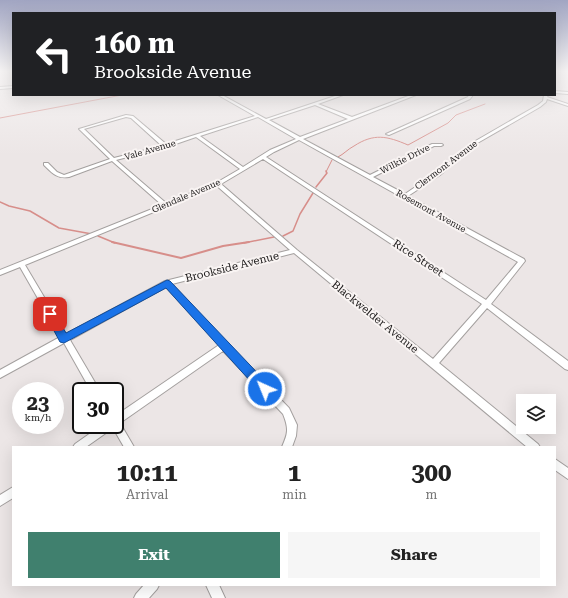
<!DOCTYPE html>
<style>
:root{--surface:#fff;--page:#f6f6f6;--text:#222;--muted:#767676;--accent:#40806e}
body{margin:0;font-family:"Roboto Serif",serif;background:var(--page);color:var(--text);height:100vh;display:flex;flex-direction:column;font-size:15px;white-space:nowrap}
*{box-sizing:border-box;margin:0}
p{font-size:13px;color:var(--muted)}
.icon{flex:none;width:22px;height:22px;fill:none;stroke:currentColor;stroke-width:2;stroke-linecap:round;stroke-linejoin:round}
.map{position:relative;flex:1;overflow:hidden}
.drawer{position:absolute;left:12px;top:446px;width:544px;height:140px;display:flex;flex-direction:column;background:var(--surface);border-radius:0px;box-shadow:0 4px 16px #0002}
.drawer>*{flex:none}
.top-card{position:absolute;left:12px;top:12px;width:544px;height:84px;border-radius:0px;box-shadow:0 4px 16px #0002;background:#202124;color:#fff;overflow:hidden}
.buttons{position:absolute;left:516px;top:394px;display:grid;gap:8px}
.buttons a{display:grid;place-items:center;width:40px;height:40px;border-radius:0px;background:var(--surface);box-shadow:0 4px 16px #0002;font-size:20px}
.speed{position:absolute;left:12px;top:382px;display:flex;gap:8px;font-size:20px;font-weight:700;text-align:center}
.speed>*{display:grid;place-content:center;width:52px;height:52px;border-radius:50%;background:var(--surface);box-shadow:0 4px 16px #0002;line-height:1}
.speed small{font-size:10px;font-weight:400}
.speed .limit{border:2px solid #111;border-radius:6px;background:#fff;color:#111}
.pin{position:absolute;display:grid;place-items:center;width:34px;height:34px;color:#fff;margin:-17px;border-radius:8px;box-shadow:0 2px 6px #0006}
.me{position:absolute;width:44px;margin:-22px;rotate:316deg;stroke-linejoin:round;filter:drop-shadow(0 0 3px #0008)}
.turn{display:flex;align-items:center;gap:14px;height:84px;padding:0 16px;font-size:18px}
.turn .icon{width:52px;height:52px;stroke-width:2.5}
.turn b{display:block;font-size:28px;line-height:34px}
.eta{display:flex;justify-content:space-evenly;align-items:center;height:68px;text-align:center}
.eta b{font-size:24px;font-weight:700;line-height:28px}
.primary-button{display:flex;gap:8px;margin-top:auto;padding:8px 16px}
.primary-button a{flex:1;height:46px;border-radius:0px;background:var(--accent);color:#fff;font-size:16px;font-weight:700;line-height:46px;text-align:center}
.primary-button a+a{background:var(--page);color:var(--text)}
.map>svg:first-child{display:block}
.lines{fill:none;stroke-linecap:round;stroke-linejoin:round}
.stream-far2{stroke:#d78e8a;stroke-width:1}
.stream-far1{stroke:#d78e8a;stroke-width:1.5}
.stream{stroke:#d78e8a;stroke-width:2}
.minor-casing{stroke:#a4a09f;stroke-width:2}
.minor{fill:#fff;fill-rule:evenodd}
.route{fill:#1a73e8;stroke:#114b97}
.labels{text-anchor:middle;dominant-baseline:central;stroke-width:4;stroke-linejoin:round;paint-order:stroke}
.far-street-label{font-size:9px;fill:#1b1919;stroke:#f9f4f3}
.street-label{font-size:11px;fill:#1b1919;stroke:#f9f4f3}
</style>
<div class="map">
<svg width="568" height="598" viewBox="0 0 568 598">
<rect width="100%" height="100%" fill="#ece6e6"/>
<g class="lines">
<path class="stream-far2" d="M0 118 122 95
M338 157C344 154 348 149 354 146 374 133 387 136 408 145L448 123 456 115 485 104
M326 172 332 160"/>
<path class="stream-far1" d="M316 187 327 173 326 171
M0 202 9 206 30 211 59 228 92 234
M98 236 115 243
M283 236 293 231 300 214 313 193
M244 243 274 237"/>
<path class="stream" d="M112 242 181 258 223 246 249 242"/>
<defs>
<path id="minor" d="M13 86V88L0 89V87Z
M555 91 568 92V94L555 93Z
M218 95H222L266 119 338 95H343L318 104 352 117 411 95H416L303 139 370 175 432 144H442L443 145 441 146H434L373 177 405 194 436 173 472 143 538 105 543 101 544 95H548L547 97 568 104V106L547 99 546 102 540 107 474 145 440 175 408 196 524 259 525 261 491 304 568 361V370L565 369 487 308 439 363 538 444 540 447H527L294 253 172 284 227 344 289 408 297 425 296 436 292 447H282C288 433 289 429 283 414L223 351 120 423 134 447H124L113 428 86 447H73L75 444 102 425H115V416L219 345 166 287 70 340 100 391H91L64 343 0 378V370L60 337 20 267 0 275V270L162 205 112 161 69 177C57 179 52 173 44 165V163H48L57 172 64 175 110 159 79 129 126 115 133 116 166 144 255 116ZM315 105 348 119 300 137 269 120ZM126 117 131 118 162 146 114 158 84 129ZM258 117 296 139 270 150 243 167 200 136ZM196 137 240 169 216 183 166 203 116 160 167 147ZM299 140 518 262 486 300 266 157 274 152ZM263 159 482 304 433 359 297 250 221 184ZM217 186 290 250 165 281 66 334 25 265Z
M469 95H473L470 99 389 135 386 134 468 97Z
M555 459 568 468V479L555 470Z
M13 487V498L0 506V495Z
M144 585H159L157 589 149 598H134L136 594Z
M206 585H219L225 598H212Z"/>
</defs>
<use href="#minor" class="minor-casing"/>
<use href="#minor" class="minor"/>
</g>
<linearGradient id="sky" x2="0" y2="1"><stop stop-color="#a1a5c2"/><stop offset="0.46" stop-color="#f6f4f4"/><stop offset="1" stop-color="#f6f4f4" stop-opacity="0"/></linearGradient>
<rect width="568" height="155" fill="url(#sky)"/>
<path class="route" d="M167 280 170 281 269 385 271 389 269 393 265 394 261 393 166 288 64 343 60 342 45 314 46 311H53L66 333Z"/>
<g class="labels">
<g class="far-street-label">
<text transform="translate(150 150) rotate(-16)">Vale Avenue</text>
<text transform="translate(405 159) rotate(-27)">Wilkie Drive</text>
<text transform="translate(446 165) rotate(-37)">Clermont Avenue</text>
<text transform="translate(186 196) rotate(-23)">Glendale Avenue</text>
<text transform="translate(431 211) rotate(29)">Rosemont Avenue</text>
</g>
<g class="street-label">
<text transform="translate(418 258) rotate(33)">Rice Street</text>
<text transform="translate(232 267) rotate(-14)">Brookside Avenue</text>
<text transform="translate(375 317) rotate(39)">Blackwelder Avenue</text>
</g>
</g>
</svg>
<div class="buttons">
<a><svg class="icon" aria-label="layers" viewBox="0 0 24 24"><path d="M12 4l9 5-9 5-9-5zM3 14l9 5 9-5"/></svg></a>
</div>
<div class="speed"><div>23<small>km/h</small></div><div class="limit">30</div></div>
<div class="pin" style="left:50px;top:314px;background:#d93025"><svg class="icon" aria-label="arrive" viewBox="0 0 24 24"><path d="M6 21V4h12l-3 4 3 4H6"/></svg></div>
<svg class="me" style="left:265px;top:389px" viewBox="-20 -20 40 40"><circle r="17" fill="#1a73e8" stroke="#fff" stroke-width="3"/><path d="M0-11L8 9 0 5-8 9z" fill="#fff"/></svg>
<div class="top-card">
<div class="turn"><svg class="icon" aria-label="left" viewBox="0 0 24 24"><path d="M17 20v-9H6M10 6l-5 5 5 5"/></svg><div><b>160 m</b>Brookside Avenue</div></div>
</div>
<section class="drawer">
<div class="eta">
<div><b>10:11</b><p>Arrival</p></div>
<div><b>1</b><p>min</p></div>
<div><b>300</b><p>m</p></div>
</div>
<div class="primary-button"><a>Exit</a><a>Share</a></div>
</section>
</div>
